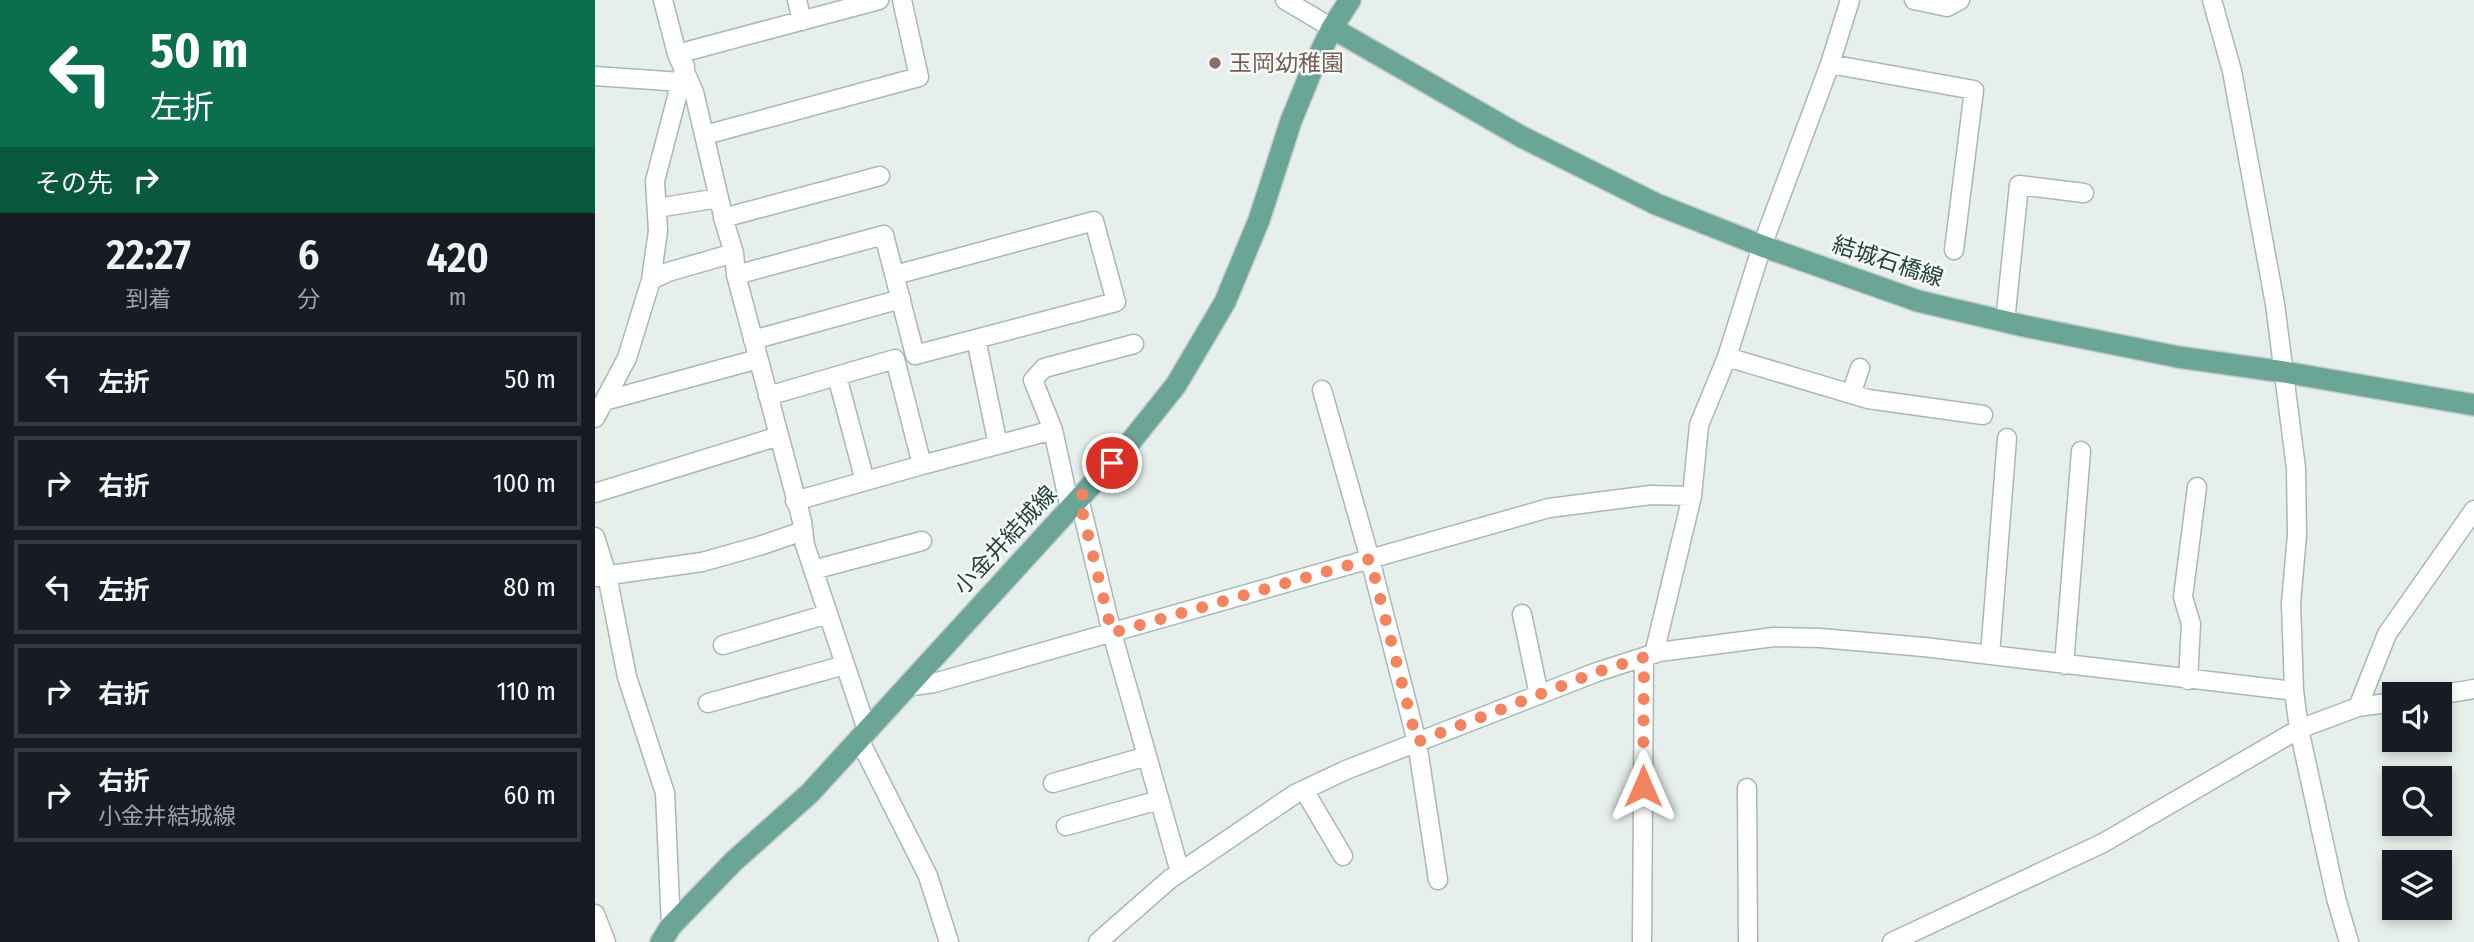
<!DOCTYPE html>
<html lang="ja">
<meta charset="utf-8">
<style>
:root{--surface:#171b24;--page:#20242c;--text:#f1f3f6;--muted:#9ea1a6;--line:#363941}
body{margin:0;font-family:"Fira Sans Condensed","Noto Sans JP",sans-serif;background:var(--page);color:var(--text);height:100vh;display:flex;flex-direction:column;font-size:26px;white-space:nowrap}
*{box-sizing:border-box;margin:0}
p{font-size:23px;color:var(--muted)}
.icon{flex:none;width:38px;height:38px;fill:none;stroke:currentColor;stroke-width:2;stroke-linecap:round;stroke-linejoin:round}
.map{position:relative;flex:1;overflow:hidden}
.details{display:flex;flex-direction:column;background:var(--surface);width:595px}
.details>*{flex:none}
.top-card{background:#0b6e4f;color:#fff;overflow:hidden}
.controls{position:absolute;left:1787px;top:682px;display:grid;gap:14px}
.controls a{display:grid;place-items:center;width:70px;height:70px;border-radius:0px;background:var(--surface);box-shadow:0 4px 10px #0003;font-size:35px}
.pin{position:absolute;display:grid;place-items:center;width:60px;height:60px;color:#fff;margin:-30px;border:4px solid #fff;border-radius:50%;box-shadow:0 2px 7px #0007}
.me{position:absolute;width:77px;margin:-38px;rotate:0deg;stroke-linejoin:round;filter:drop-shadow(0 0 5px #0008)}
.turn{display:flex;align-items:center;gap:24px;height:147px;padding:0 35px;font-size:32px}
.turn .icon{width:91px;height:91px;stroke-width:2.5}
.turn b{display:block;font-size:49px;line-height:60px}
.then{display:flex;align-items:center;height:66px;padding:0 35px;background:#0003;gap:14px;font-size:26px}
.eta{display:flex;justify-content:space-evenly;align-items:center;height:119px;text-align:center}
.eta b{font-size:42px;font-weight:600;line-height:49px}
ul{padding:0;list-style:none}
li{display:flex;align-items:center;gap:21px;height:94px;margin:0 14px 10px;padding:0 21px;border:4px solid var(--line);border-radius:0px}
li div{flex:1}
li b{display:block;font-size:26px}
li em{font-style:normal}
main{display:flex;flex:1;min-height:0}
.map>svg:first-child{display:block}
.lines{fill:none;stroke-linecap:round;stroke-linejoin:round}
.minor-casing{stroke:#a8b8b2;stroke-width:21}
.major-casing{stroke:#c2cac8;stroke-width:24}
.minor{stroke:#fff;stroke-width:18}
.major{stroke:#6aa596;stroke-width:21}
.route{stroke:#f4845f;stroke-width:12;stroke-dasharray:0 21.6}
.education-dot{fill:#8d6e63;stroke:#f7fbf9;stroke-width:2.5}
.labels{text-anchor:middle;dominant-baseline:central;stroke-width:5;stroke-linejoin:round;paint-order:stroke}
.education-label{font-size:23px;fill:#785e54;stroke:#f7fbf9;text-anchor:start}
.street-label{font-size:23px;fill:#24423a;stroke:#f7fbf9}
</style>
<main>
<section class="details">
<div class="top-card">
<div class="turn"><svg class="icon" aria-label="left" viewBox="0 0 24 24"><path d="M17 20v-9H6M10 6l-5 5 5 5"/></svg><div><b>50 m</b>左折</div></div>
<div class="then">その先<svg class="icon" aria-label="right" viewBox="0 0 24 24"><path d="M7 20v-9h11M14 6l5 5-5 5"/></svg></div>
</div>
<div class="eta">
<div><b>22:27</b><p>到着</p></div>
<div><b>6</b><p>分</p></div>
<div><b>420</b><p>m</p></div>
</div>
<ul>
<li><svg class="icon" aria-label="left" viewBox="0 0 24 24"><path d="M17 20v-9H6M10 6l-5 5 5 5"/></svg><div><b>左折</b></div><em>50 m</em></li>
<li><svg class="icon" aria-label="right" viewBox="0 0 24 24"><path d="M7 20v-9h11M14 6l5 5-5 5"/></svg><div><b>右折</b></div><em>100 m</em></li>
<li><svg class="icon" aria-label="left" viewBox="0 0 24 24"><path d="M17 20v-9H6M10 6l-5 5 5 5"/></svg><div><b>左折</b></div><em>80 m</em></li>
<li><svg class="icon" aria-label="right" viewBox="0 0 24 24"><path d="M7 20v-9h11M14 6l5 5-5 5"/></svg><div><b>右折</b></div><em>110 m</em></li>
<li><svg class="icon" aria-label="right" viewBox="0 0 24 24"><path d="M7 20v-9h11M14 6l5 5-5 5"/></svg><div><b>右折</b><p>小金井結城線</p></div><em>60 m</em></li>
</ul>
</section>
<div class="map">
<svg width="1879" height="942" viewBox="0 0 1879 942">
<rect width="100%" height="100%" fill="#e6efeb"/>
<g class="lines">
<defs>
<path id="minor" d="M68 0 82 54 99 92 130 224 139 253 141 275 207 521 210 545 272 730
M202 0 207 21
M690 0 737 28
M1319 0 1352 7 1365 0
M1617 0 1637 71 1680 304 1701 468 1702 535 1696 603 1699 691 1704 729 1741 898 1754 942
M82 54 284 0
M1235 64 1379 90 1359 250
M0 76 86 82
M110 135 324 77 307 0
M62 208 124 198
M128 218 285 176
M141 275 289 235 320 355 521 302 499 221 300 275
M56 280 63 231 60 181 90 66
M1410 322 1424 185 1489 193
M381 339 403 445
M158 340 306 299
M1132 357 1273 399 1388 415
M242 376 270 481
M727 390 775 559 822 742 843 880
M1256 394 1265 368
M173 396 300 359 327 465 458 430
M9 401 163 359
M0 418 32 358 56 280 73 272 139 253
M0 493 184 436
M484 498 517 633 585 872
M200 501 327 465
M475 508 458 430 438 380 449 368 539 344
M0 537 12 575 32 677 70 793 76 926
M218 570 327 541
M0 577 107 562 164 546 208 531
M927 614 944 695
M128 645 233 614
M1059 654 1097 496 1104 425 1132 357 1167 246 1235 64 1255 0
M1395 655 1412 438
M1469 665 1486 451
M1593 680 1596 624 1588 597 1602 487
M310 687 339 683 954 508 1056 495 1097 496
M1843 695 1879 689
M113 703 250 665
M1763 707 1792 634 1879 510
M264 739 333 876 354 942
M458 783 552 756
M1152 788 1153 942
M709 790 748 856
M471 826 564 800
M0 914 11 942
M503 942 575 879 700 794 751 770 1002 672 1064 652 1179 637 1225 638 1329 647 1699 691
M1047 942 1049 657
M1297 942 1508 843 1704 729 1763 707 1799 702"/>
<path id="major" d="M737 28 927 137 1061 204 1167 246 1323 301 1429 326 1583 357 1689 372 1879 405
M66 942 76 926 138 862 215 793 533 445 581 385 630 302 664 220 696 121 716 72 737 28 755 0"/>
</defs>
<use href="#minor" class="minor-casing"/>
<use href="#major" class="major-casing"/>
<use href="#minor" class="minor"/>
<use href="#major" class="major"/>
</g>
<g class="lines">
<path class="route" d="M517 463 484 498 517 633 775 559 822 742 1002 672 1049 657 1048 786"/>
</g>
<circle class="education-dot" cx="620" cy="63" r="7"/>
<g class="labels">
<g class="education-label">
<text x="634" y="63">玉岡幼稚園</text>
</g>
<g class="street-label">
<text transform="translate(1293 261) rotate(18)">結城石橋線</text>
<text transform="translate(410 540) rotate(-47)">小金井結城線</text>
</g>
</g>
</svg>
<div class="controls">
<a><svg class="icon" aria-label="sound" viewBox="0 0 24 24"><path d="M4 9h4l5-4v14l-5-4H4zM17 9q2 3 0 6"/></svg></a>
<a><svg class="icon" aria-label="search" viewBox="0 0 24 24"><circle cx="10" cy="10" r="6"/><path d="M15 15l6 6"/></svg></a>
<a><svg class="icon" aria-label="layers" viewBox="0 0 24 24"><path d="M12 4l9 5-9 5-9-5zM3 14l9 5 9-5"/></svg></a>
</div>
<div class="pin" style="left:517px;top:463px;background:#d93025"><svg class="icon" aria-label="arrive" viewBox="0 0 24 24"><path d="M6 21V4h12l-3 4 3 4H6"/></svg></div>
<svg class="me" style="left:1048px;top:786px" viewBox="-20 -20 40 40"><path d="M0-17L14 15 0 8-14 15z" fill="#f4845f" stroke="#fff" stroke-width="4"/></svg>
</div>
</main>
